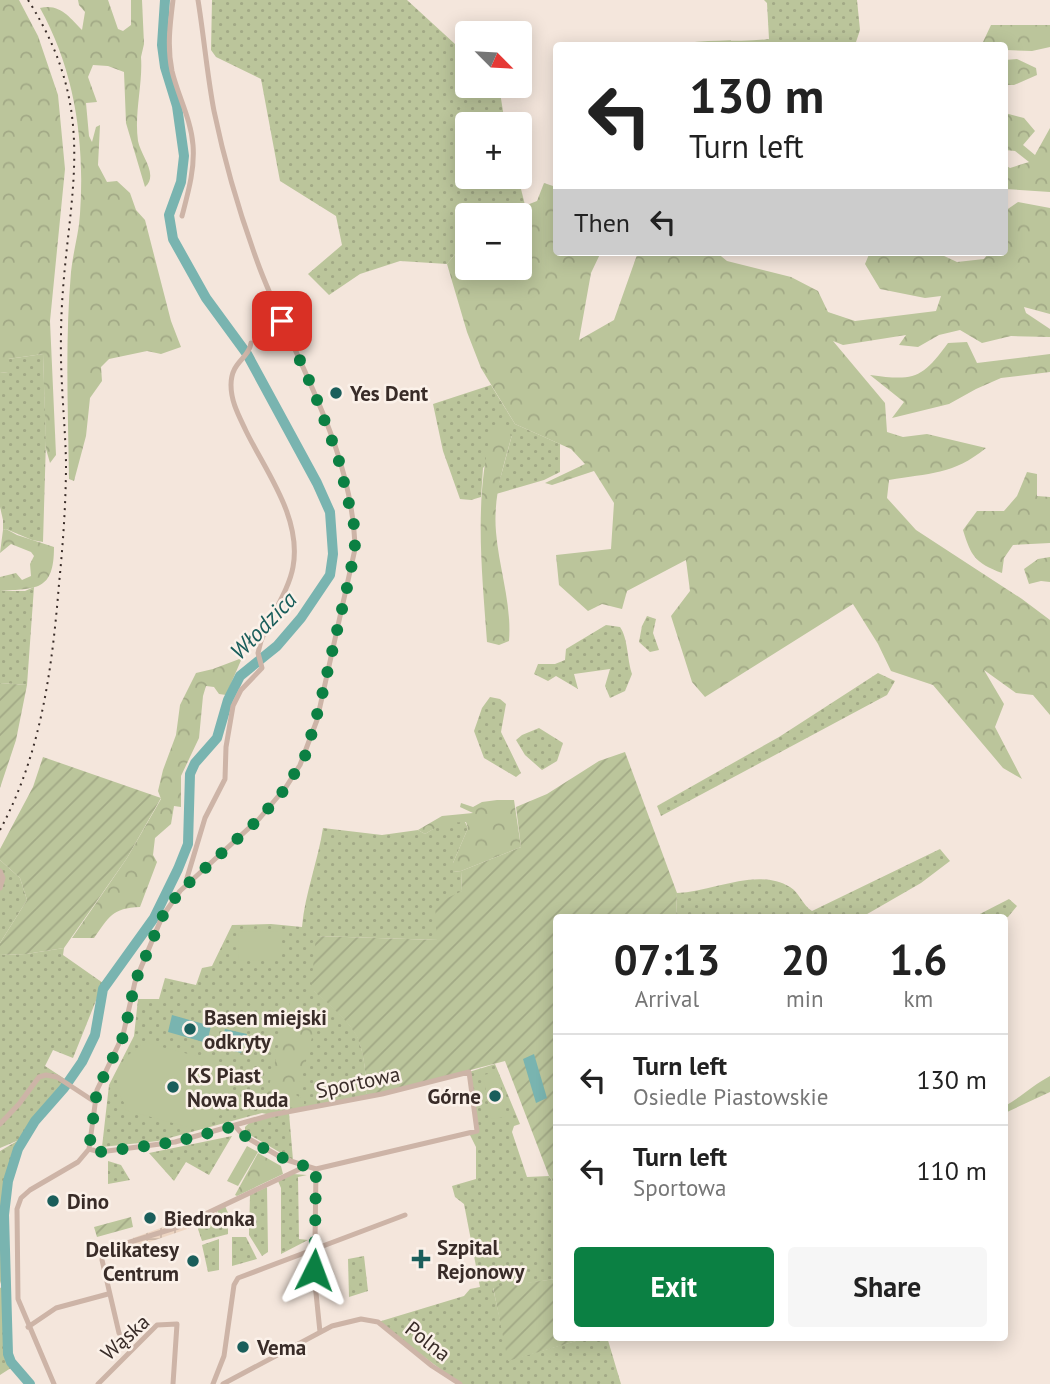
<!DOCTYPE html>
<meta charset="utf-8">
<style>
:root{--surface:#fff;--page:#f6f6f6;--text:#222;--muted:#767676;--line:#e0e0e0;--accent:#0b8043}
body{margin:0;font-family:"PT Sans",sans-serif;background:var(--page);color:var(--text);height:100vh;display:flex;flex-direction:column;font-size:26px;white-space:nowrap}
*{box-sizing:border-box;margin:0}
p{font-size:23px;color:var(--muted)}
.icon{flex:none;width:38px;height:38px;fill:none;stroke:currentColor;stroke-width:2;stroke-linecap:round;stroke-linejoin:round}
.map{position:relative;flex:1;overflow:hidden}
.sheet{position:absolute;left:553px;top:914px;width:455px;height:427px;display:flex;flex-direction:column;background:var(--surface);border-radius:7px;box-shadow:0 4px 18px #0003}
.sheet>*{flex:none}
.top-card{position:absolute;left:553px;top:42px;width:455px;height:214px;border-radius:7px;box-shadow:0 4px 18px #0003;background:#fff;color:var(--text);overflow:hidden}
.needle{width:46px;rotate:114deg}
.controls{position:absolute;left:455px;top:21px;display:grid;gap:14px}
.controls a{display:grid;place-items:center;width:77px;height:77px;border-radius:7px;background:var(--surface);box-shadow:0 4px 18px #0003;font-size:35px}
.pin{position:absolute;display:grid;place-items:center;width:60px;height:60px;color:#fff;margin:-30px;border-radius:14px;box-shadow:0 4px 10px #0006}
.me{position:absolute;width:77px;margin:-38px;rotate:3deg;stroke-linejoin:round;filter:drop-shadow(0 0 5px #0008)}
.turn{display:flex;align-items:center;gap:24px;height:147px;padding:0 21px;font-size:32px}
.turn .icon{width:91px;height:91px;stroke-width:2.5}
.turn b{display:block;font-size:49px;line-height:60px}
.then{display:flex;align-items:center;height:66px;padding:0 21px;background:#0003;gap:14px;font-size:26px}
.eta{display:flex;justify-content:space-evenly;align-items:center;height:119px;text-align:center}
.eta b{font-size:42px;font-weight:800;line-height:49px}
.cta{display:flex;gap:14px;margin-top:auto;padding:14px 21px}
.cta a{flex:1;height:80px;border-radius:7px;background:var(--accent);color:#fff;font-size:28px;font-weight:800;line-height:80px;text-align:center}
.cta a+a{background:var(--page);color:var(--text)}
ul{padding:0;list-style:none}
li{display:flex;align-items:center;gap:21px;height:91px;padding:0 21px;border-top:2px solid var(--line)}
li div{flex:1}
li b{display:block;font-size:26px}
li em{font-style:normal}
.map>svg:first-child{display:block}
.grass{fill:url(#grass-dots)}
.forest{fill:url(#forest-crowns)}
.garden{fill:url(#garden-furrows)}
.pitch{fill:#bbc59b}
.plaza{fill:url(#plaza-grid)}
.water{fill:#79b4b0}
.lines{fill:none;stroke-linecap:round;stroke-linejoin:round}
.river{stroke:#79b4b0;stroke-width:10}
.minor{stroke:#cdb4a7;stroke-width:5}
.rail{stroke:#392c28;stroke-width:2;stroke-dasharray:2 5;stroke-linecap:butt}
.route{stroke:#0b8043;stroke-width:12;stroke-dasharray:0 21.6}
.poi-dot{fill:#1a5e5b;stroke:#fbf1e9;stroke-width:2.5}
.labels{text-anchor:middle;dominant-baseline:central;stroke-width:5;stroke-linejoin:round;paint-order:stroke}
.poi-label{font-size:21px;font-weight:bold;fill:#392c28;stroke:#fbf1e9;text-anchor:start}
.street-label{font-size:21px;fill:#392c28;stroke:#fbf1e9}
.water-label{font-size:23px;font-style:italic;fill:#1a5e5b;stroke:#fbf1e9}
</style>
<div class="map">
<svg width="1050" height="1384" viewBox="0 0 1050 1384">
<defs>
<pattern id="grass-dots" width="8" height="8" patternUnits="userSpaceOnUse" patternTransform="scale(1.75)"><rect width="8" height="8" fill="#bbc59b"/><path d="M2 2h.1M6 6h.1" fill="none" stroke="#a2a986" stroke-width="1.8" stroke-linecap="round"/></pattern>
<pattern id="forest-crowns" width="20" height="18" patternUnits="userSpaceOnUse" patternTransform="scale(1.75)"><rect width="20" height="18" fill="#bbc59b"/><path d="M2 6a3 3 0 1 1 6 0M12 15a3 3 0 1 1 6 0" fill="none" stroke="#a2a986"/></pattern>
<pattern id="garden-furrows" width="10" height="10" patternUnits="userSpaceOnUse" patternTransform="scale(1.75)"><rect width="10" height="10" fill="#bbc59b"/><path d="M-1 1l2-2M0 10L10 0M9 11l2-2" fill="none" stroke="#a2a986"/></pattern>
<pattern id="plaza-grid" width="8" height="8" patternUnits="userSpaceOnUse" patternTransform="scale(1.75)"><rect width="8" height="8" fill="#edd5c2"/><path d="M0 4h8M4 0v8" fill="none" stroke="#ccb7a7"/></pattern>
</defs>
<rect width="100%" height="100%" fill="#f4e6dc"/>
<path class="grass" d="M212 0H407L467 55V86H499L505 124H467V177H518L525 205 502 215H467V240L447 264 400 261 360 274 329 295 308 274 342 245 336 216 280 181 261 79 216 57 211 50Z
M764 0H857L860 30 855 45H675C706 38 738 43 769 39L767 3Z
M43 354 46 440 43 542 32 540 6 529 3 530V520L0 507V372L8 373V359Z
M491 385 515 424 560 444V472L544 480 496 494 512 435 483 468 481 497 471 500 460 499 443 451 433 404Z
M34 587 27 685 0 683V591H25Z
M647 616 656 619 653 633 659 650 650 652 639 642 642 626Z
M606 625 620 627C628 638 627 659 632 674L625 691 610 698 605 686 610 669 574 674 578 689 556 676 548 681 534 674 538 664H555L565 660 566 649Z
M878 673 895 681 887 695 661 816 657 806 779 737Z
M490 697 500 699 506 704 501 732 521 773 516 777 484 758 474 731 482 708Z
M539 728 563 743 557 761 542 770 525 755 516 740 522 735Z
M450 822H465L468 828 453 863V872L461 871 462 891 438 940 317 936 314 991C329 1003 347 1019 357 1036 364 1050 367 1081 367 1097L271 1115 262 1113 158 1141 102 1147 109 1085 134 1036 138 999H159L165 978 196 985 202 968 212 966 232 925 271 924 302 927C305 893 318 861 323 828L382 835 418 830 425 834 438 826Z
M940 849 950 861 921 883 862 917H676L677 893C713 892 756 867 790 887 800 893 802 905 812 911Z
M0 860 20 878 27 900 0 943Z
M1009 899 1017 906 1008 917H974Z
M64 948 63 955 103 983 73 1058 53 1050 45 1066 68 1081 35 1121 18 1149 8 1181 4 1215 8 1354 14 1366 0 1375V1288L2 1287 0 1281V1151L19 1140 0 1148V955L26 954Z
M495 1064 520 1124 514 1126 512 1132 527 1177 549 1176 556 1186V1279L493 1288 509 1360 590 1337H607L621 1384H460L378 1322 464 1296 470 1289 480 1287 464 1204 455 1197 452 1186 476 1179V1147L469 1133 476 1132 469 1072Z
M289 1113 293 1160 245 1132V1127L250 1122Z
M232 1136 209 1175 186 1162 174 1181 149 1153Z
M108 1161 121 1165 130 1180 108 1184Z
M293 1174 307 1175 298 1177 299 1239 308 1240 281 1254V1188L278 1181Z
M267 1187 268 1252 262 1256 249 1235 250 1195Z
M225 1206 228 1213V1234L202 1241 197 1226 219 1218 217 1210Z
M232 1237H246L257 1259 232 1266Z
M219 1239V1270L208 1272 202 1245Z
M364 1256 368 1291 349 1297 348 1259Z"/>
<path class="forest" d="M0 0H19L38 36 58 95 65 169 50 321 56 455 50 463 46 449 43 354 8 359V373L0 372Z
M78 0H108L118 29 123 31 131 25V0H142L144 44 141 57C143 84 134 113 138 141 141 156 159 175 145 187L126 123 124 72 108 66 93 65 88 77 97 102 86 103 89 136 92 142 96 127 100 125 98 165 107 182 117 181 130 193 136 210 145 220 171 321 181 347 161 354 147 351 109 359 101 367 102 381 90 398 86 436 74 481 69 479C68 410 65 340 71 272 73 252 79 233 80 214 85 142 75 71 40 8 60 3 70 18 82 30L85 12 79 5Z
M991 25H1050V47L1032 51 1005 50 1004 46 990 45 983 42Z
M1017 59 1036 68 1037 75 1014 85H1005V60Z
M1005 113 1024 118 1035 131 1023 145 1035 155 1050 128V192L1005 189V165L1010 168 1029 162 1015 151 1005 150Z
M544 183 556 187V252H601L591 273 579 340 614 320 638 252H716L727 261 791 277 818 291 828 312 855 321 936 311 941 296 925 298 880 289 865 264 870 252 942 255 957 262 984 259 989 252H1004L1005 211 1018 202 1050 208V314L1024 307 1026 313 1050 329V337L1011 336 982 343 960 330 939 335 918 347 899 345 906 335 843 345 833 341 885 403 887 432 903 437 927 434 986 448C953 475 929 473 889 480L887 498 916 530 1022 599 1050 620V715L1033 695 1016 693 984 670 1004 704 995 727 1022 779 1003 768 933 685 891 671 878 644 853 604 705 697 692 682 671 616 690 591 686 560 627 591 622 609 602 604 588 611 559 585 556 555 611 549 614 503 594 471 552 485 545 483 585 464 571 449 515 424 481 368 467 332 447 264 467 240V268H520V215H502L537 201Z
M967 342 977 363 1050 354V372L1001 378 976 389 949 404 892 418 904 402 870 375C914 381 922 379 948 343Z
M502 427 512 435C503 468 493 497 496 532 499 569 512 604 509 641L499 645 487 642C482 572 474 502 491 433Z
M1027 472 1037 474V496L1050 497V543L1013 545 1004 558 1002 573C975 563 971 556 963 530L977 511H1004L1017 496Z
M6 529 17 535 54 547C54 592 36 588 0 591V577L16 573 22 580 31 576 30 564 34 556 31 552 11 544 0 553 3 530Z
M1050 557V582L1041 581 1029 584 1024 569 1038 559Z
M242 658 226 695 219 694 214 687 206 686 203 696 199 738 181 776V807L174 806 171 824 155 838 153 855 157 862 140 907C112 908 109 917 94 938H72L127 858 161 799 158 791 163 770 176 735 180 705 196 673 213 669Z
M497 800H514L521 847 461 871 453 872V863L468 828 466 822C449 822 439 825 425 834L418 830 442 816 473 813 460 807 461 803 473 807 482 802Z
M290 1002 303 1008 311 1015 313 1034 296 1095 304 1100V1106L271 1112 263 1110Z
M1050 1076V1092L1005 1113V1106C1021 1097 1033 1085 1050 1076Z
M258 1153 281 1166 283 1174 237 1196 235 1195Z"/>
<path class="garden" d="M0 683 27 685 16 740 0 788Z
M625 752 677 893 676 917H556V1186L549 1176 505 1061 367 1097C367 1081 364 1051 357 1037 348 1020 326 1001 311 989L316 936 437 940 435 904 462 891 461 871 521 847 516 807 547 794 599 761Z
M43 757 161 798 127 858 64 948 26 954 0 955V943L27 900 20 878 0 860V849L33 787Z
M131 1217 133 1227 97 1237 94 1227Z
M556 1279V1337H590L508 1361 493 1287Z"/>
<path class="pitch" d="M239 931 279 932V961L238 960Z
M142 1042 223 1063 222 1068C235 1090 229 1114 206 1126L200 1125 199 1130 125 1110 126 1105C114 1092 114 1071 126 1057 132 1051 139 1050 142 1042Z
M498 1072 506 1117 491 1119 483 1075Z
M247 1146 258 1152 238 1186 227 1181Z"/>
<path class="plaza" d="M216 1208 219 1218 135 1247 133 1238Z"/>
<path class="water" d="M172 1015 211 1026 207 1043 168 1032Z
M225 1029 247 1034 241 1053 220 1047Z
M534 1054 547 1098 536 1103 523 1059Z"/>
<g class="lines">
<path class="river" d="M30 1384 11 1362 8 1354 4 1215 8 1181 18 1149 35 1121 64 1088 82 1062 95 1035 103 989 154 918 178 869 188 844 190 774 195 763 217 738 228 700 240 676 277 646 301 618 330 575 333 554 330 512 317 483 247 354 206 298 173 239 169 215 181 182 184 156 177 106 165 67 162 45 165 0"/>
<path class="minor" d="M173 0C170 24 167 47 172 71 178 96 191 119 193 145 195 169 188 193 182 216
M0 871 3 878 0 888
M189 882 187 878 205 818 225 779 226 747 233 706 241 690 262 668 258 653 261 641C270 617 289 590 293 567 302 518 266 472 246 431 239 416 231 402 231 385 231 361 249 359 251 343
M0 1124 19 1104 39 1077 46 1075 57 1077 95 1102
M89 1149 100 1152 175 1142 271 1115 382 1094 469 1072 477 1131 316 1169 284 1159 244 1136 235 1126
M316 1169 315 1241 312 1254 320 1332
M28 1327 56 1308 108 1294
M130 1350 119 1333 102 1260 103 1253 108 1249 178 1227 304 1167
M54 1384 18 1299 17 1209 21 1198 30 1190 78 1162 89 1149 97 1090 123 1035 135 982 162 917 180 891 259 819 286 787 300 765 317 720 355 549C353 449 295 360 260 269 241 218 225 164 214 111 207 74 204 37 198 0
M98 1384 157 1325 177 1324 173 1384
M213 1384 224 1356 234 1285 238 1278 405 1215
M223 1384 332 1326 361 1319 378 1322 432 1366 460 1384"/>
<path class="rail" d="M0 830C41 754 52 670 59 584 63 544 66 503 66 462 65 420 60 378 61 335 62 205 106 122 28 0"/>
</g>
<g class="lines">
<path class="route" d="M282 321 313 389 324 419 338 457 354 525 355 549 349 579 320 704 306 754 286 788 259 819 180 891 162 917 135 982 124 1035 97 1090 89 1149 100 1152 175 1142 235 1126C248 1144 294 1165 316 1169L315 1241 312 1254 314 1270"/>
</g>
<g class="poi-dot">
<circle cx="336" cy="393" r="7"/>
<circle cx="190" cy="1029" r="7"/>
<circle cx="173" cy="1087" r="7"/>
<circle cx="495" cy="1096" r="7"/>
<circle cx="53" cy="1201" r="7"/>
<circle cx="150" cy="1218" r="7"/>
<path d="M417.5 1248.5h7v7h7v7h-7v7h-7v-7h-7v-7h7z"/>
<circle cx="193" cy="1261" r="7"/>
<circle cx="243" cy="1347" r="7"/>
</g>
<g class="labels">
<g class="poi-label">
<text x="350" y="393">Yes Dent</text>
<text x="204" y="1017">Basen miejski<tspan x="204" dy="24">odkryty</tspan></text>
<text x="187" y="1075">KS Piast<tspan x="187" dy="24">Nowa Ruda</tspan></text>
<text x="481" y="1096" text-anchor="end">Górne</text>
<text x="67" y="1201">Dino</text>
<text x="164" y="1218">Biedronka</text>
<text x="437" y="1247">Szpital<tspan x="437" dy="24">Rejonowy</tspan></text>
<text x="179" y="1249" text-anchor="end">Delikatesy<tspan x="179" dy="24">Centrum</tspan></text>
<text x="257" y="1347">Vema</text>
</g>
<g class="street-label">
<text transform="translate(358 1082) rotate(-12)">Sportowa</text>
<text transform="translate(125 1337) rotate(-42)">Wąska</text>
<text transform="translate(428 1341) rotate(38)">Polna</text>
</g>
<g class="water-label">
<text transform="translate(263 625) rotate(-46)">Włodzica</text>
</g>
</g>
</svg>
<div class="controls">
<a><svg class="needle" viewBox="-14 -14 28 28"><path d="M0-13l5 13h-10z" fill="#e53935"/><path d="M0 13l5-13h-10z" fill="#767676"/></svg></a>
<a>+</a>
<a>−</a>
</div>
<div class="pin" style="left:282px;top:321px;background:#d93025"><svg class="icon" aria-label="arrive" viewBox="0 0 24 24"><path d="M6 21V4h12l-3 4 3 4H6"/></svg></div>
<svg class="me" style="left:314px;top:1270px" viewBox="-20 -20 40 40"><path d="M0-17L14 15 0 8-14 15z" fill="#0b8043" stroke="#fff" stroke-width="4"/></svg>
<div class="top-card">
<div class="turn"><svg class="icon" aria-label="left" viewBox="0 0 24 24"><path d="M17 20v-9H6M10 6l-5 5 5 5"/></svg><div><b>130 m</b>Turn left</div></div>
<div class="then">Then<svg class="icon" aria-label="left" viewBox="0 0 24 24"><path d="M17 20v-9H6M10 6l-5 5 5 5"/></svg></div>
</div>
<section class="sheet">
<div class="eta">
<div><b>07:13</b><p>Arrival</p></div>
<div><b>20</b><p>min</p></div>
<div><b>1.6</b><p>km</p></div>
</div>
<ul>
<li><svg class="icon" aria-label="left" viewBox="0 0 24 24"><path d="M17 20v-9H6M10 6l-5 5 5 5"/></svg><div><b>Turn left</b><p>Osiedle Piastowskie</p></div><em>130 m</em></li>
<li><svg class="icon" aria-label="left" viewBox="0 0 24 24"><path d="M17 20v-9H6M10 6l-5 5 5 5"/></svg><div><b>Turn left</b><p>Sportowa</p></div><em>110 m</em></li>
</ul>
<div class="cta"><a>Exit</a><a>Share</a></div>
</section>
</div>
